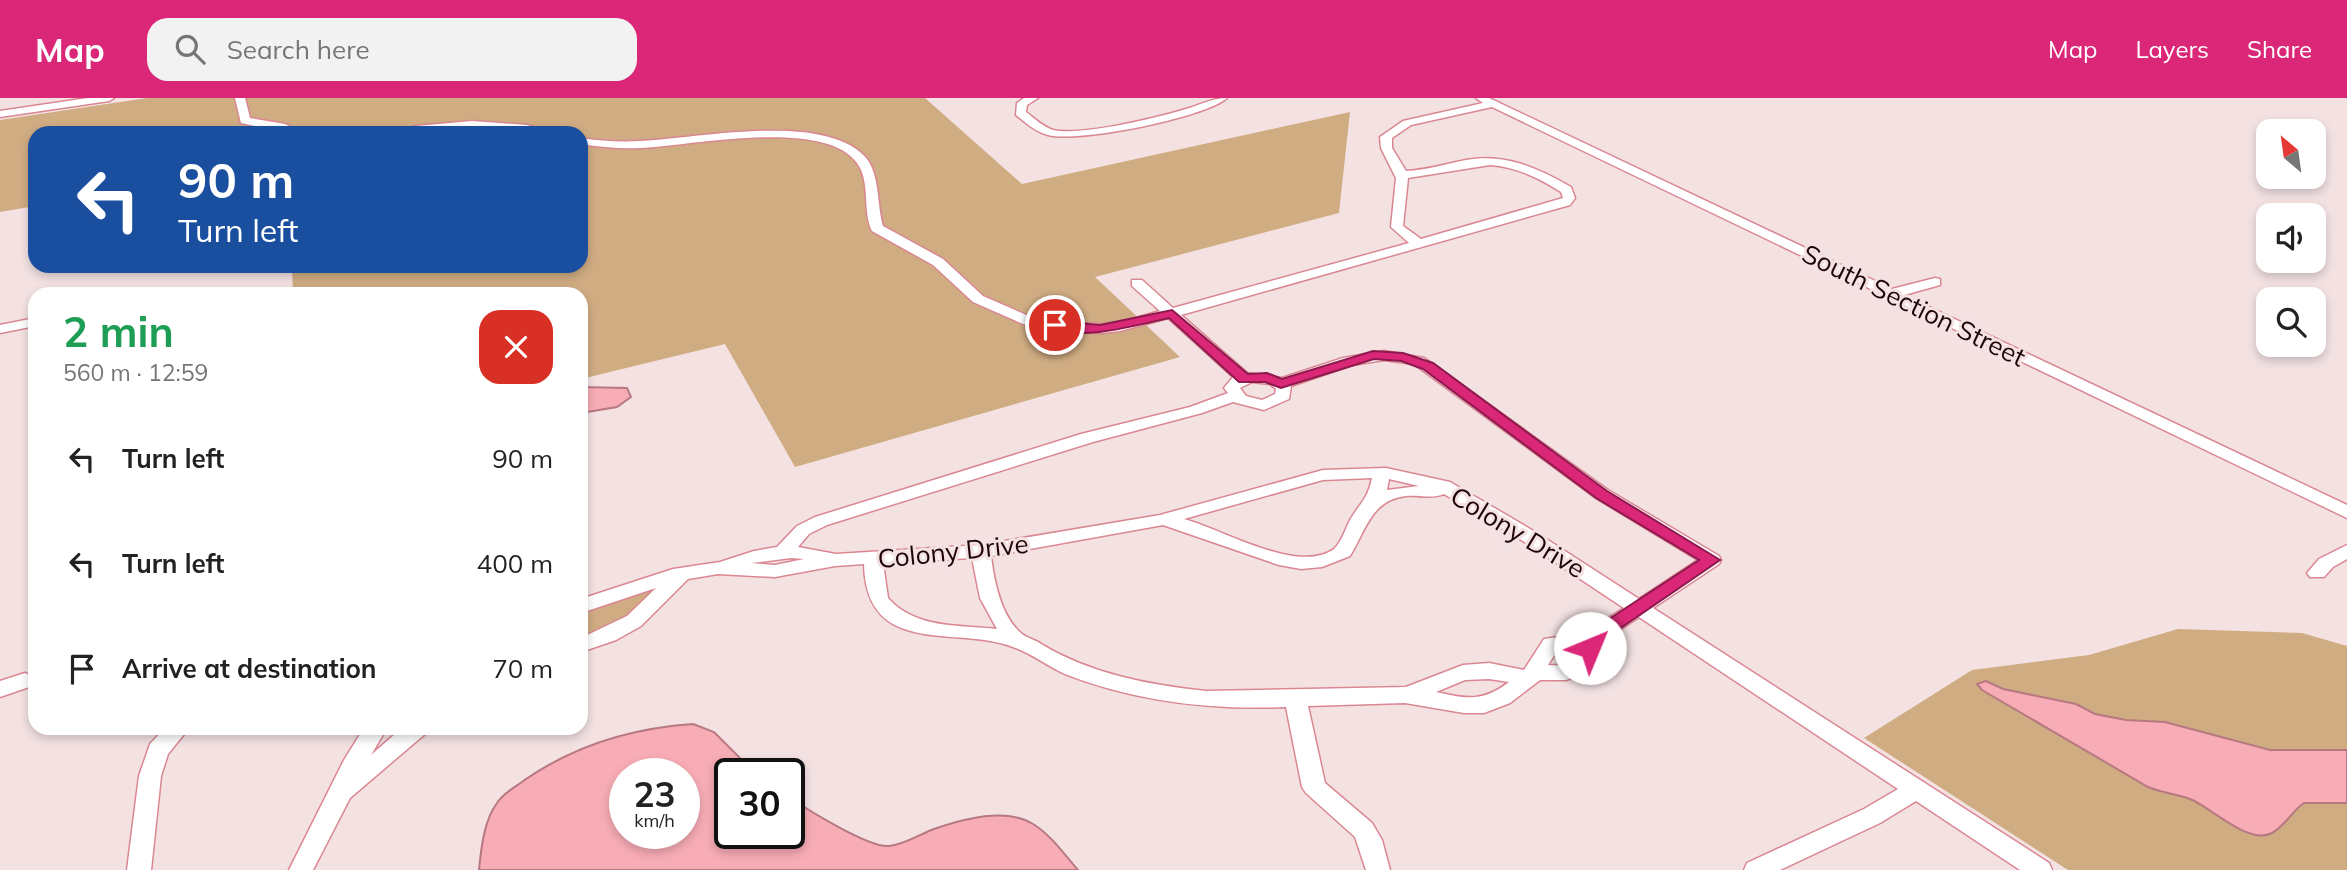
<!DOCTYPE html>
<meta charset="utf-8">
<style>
:root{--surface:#fff;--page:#f2f2f2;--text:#222;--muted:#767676;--accent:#db2777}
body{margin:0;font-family:Mulish,sans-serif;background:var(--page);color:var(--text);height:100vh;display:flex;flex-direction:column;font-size:26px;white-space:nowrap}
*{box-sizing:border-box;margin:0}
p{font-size:23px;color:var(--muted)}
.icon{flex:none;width:38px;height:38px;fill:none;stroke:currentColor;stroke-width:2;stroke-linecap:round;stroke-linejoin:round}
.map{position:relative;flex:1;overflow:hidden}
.side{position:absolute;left:28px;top:189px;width:560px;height:448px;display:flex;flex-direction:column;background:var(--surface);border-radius:21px;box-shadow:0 4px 10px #0003}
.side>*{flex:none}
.top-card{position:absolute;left:28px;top:28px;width:560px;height:147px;border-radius:21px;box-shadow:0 4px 10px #0003;background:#1a4fa0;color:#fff;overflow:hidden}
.needle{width:46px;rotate:331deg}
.buttons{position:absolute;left:2256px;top:21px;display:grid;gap:14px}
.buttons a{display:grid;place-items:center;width:70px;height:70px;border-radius:14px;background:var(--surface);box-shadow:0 4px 10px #0003;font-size:35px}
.speed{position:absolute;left:609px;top:660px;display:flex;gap:14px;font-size:35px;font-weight:700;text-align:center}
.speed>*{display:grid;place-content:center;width:91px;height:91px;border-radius:50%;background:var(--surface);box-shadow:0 4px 10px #0003;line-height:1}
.speed small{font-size:18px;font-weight:400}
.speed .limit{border:4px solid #111;border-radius:10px;background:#fff;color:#111}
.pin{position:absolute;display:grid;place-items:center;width:60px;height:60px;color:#fff;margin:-30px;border:4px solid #fff;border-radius:50%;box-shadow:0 2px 7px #0007}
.me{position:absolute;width:77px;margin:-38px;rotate:45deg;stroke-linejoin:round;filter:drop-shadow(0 0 5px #0008)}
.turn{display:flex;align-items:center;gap:24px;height:147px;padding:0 35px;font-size:32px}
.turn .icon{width:91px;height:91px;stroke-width:2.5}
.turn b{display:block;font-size:49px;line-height:60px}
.round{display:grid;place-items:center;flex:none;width:74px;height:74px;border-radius:21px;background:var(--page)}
.overview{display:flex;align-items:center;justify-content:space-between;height:119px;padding:0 35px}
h1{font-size:42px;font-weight:700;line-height:52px;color:#1e9e55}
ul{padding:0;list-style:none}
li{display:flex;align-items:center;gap:21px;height:105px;padding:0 35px}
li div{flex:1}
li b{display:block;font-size:26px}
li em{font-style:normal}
header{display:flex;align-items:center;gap:42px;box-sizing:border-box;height:98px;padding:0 35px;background:var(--accent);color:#fff}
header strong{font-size:33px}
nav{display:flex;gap:38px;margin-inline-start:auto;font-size:24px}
.search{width:490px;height:63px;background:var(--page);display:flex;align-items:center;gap:18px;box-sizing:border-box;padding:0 24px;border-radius:21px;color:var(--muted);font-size:26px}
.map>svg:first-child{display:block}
.green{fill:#d0ac82}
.water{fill:#f8acb5;stroke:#b77981;stroke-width:2;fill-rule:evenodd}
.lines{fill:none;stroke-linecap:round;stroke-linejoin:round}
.minor-casing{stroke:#da8792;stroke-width:3}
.minor{fill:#fff;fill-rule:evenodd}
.route{fill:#db2777;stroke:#8e194d;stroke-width:2}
.labels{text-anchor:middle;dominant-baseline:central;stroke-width:6;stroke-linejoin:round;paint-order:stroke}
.street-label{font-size:26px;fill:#1e0307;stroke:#f4e2e3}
</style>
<header>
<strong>Map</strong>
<div class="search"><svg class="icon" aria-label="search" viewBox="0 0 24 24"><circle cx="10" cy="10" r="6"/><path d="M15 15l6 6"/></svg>Search here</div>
<nav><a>Map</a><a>Layers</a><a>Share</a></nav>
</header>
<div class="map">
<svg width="2347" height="772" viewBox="0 0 2347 772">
<rect width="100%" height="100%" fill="#f4e2e3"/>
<path class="green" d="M147 0H925L1022 86 1350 14 1339 115 1095 179 1180 259 795 369 725 246 581 281V196H293L292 168H581V35H35V108L0 114V22Z
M662 486 641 513 581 544V511Z
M2178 531 2302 535 2347 548V772H2068L1864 640 1972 572 2089 557Z"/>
<path class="water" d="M581 289 627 290 631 299 617 309 581 315Z
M1986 583 2003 591 2076 606 2095 616 2126 622 2165 624 2270 652H2347V705H2304C2292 713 2285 728 2272 735 2249 748 2211 709 2190 701 2177 696 2162 695 2148 689L1982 592 1977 586Z
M693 626 714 634 755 675 730 676V735H789V699C808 712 869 750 889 748 904 747 920 736 934 731 962 721 1006 709 1033 726 1051 737 1064 756 1078 772H479C481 751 484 722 497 705 503 695 517 688 526 681 576 647 633 630 693 626ZM625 676H684V735H625Z"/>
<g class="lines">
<defs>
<path id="minor" d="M88 0H114L109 3 0 19V13Z
M235 0H245L250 20 285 26 303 35H288L241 25Z
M1024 0H1038L1027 7 1026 14C1034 20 1043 29 1053 32 1082 38 1156 20 1186 11 1200 7 1212 0 1227 0 1204 20 1078 45 1048 37 1036 34 1026 25 1016 17L1017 5Z
M1476 0H1489L1892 191 1935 180 1940 181V187L1904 197 2347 407V420L1492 9 1411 27 1392 40V50L1406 73C1426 72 1446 66 1466 62 1505 55 1538 70 1571 89L1575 100 1570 107 1181 217 1247 275 1282 280 1343 260 1384 253 1424 260 1608 392 1719 458 1721 462 1719 466 1653 510 2049 765 2052 772H2020L1916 703 1880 725 1780 772H1744L1747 765 1864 711 1898 691 1639 519 1600 545 1596 563 1588 574 1566 582H1540L1510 605 1484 615H1464L1405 605 1308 608 1325 685 1372 725 1382 742 1390 772H1366L1355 739 1306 695 1302 689 1286 609C1210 612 1137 604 1065 576 1047 568 1031 555 1013 549 957 527 866 561 864 466L835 468 775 479 718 476 688 481 641 528 616 542 581 554V540L627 518 656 490 581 515V501L673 471 720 464 754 453 777 449 797 428 815 419 1081 336 1190 309 1228 295 1224 290 1233 279 1168 220 1120 233 1102 235 1065 234 1023 226 973 204 933 167 872 133C862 113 871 84 857 65 824 19 690 48 640 50 620 51 600 49 581 46V40C600 43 620 44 640 43 696 41 827 12 867 61 880 79 877 108 883 128L943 161 983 198 1031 219 1065 225 1102 226 1119 225 1160 213 1132 188V182H1142L1173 210 1409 145 1391 129 1396 80 1381 50 1380 39 1403 23 1483 5ZM1490 67C1517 69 1539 80 1561 94L1563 100 1421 141 1403 128 1408 80ZM1384 262 1414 266 1596 400 1698 462 1639 501 1537 435 1450 384 1386 370 1323 372 1160 417 981 447 836 456 798 449 809 436 827 427 1093 344 1202 315 1233 304 1264 312 1289 301 1291 288 1352 267ZM1252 284 1270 286 1276 291 1275 296 1262 302 1246 298 1240 290ZM1372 380C1368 401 1360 405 1350 422 1346 430 1341 445 1334 451 1298 477 1222 431 1184 421L1323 382ZM1389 381 1419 388 1387 392ZM1444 396 1523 443 1624 510 1585 535 1544 541 1524 572 1489 565 1463 567 1406 589 1206 593C1149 587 1091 576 1041 546 1036 542 1027 540 1022 536 1001 519 994 483 991 458L1163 427 1279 467 1301 471 1322 469 1350 458C1366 432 1371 402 1406 398 1419 397 1433 401 1444 396ZM791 460 804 461 775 467 751 465ZM972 460 980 500 997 531C961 527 915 531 888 500L883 465ZM1579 550C1575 567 1563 568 1548 567L1557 553ZM1489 581 1509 584C1483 604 1467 601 1436 594L1465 582Z
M472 23 527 27 554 35 472 29 389 35 416 28Z
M35 220V228L0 235V227Z
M2347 447V461L2333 469 2324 479H2310L2307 475 2319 461Z
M25 575 32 578 35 582 32 588 0 599V583Z
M165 630H189L168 656 161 678 151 772H127L139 678 150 646Z
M364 630H387L371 657 402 630H428L425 636 350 700 313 772H289L344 662Z"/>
</defs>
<use href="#minor" class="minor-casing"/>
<use href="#minor" class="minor"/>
</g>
<path class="route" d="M1172 212 1248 276 1267 275 1282 281 1373 253 1403 255 1433 265 1607 393 1720 462 1599 545 1596 555H1583L1580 550 1583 538 1699 462 1596 400 1423 271 1401 263 1374 261 1281 290 1265 284H1239L1169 220C1142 226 1072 246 1049 227L1055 223 1100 227Z"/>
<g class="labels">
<g class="street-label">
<text transform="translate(1914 207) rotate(26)">South Section Street</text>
<text transform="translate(1518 434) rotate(31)">Colony Drive</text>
<text transform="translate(953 453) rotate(-6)">Colony Drive</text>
</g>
</g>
</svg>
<div class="buttons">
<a><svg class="needle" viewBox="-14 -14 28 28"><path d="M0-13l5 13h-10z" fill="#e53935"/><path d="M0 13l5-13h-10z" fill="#767676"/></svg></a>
<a><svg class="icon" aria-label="sound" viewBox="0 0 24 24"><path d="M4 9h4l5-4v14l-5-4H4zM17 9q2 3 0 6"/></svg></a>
<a><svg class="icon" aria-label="search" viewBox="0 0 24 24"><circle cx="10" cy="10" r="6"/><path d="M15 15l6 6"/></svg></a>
</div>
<div class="speed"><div>23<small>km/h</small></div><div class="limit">30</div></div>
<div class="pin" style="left:1055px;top:227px;background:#d93025"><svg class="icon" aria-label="arrive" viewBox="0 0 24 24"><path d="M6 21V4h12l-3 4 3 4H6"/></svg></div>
<svg class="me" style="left:1590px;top:550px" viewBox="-20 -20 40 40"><circle r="19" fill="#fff"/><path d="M0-13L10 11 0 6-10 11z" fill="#db2777"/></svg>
<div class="top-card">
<div class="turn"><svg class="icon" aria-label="left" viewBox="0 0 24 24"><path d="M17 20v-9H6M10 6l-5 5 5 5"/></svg><div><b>90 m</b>Turn left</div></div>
</div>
<section class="side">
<div class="overview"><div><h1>2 min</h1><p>560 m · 12:59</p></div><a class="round" style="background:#d93025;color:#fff"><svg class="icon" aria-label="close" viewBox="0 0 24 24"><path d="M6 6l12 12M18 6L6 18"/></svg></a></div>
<ul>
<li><svg class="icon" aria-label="left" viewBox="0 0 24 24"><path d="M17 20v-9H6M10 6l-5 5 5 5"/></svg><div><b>Turn left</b></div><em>90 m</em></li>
<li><svg class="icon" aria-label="left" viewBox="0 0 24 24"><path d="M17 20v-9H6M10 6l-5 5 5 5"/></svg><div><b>Turn left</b></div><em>400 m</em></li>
<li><svg class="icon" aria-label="arrive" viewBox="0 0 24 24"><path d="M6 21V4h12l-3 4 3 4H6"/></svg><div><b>Arrive at destination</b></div><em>70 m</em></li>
</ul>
</section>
</div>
